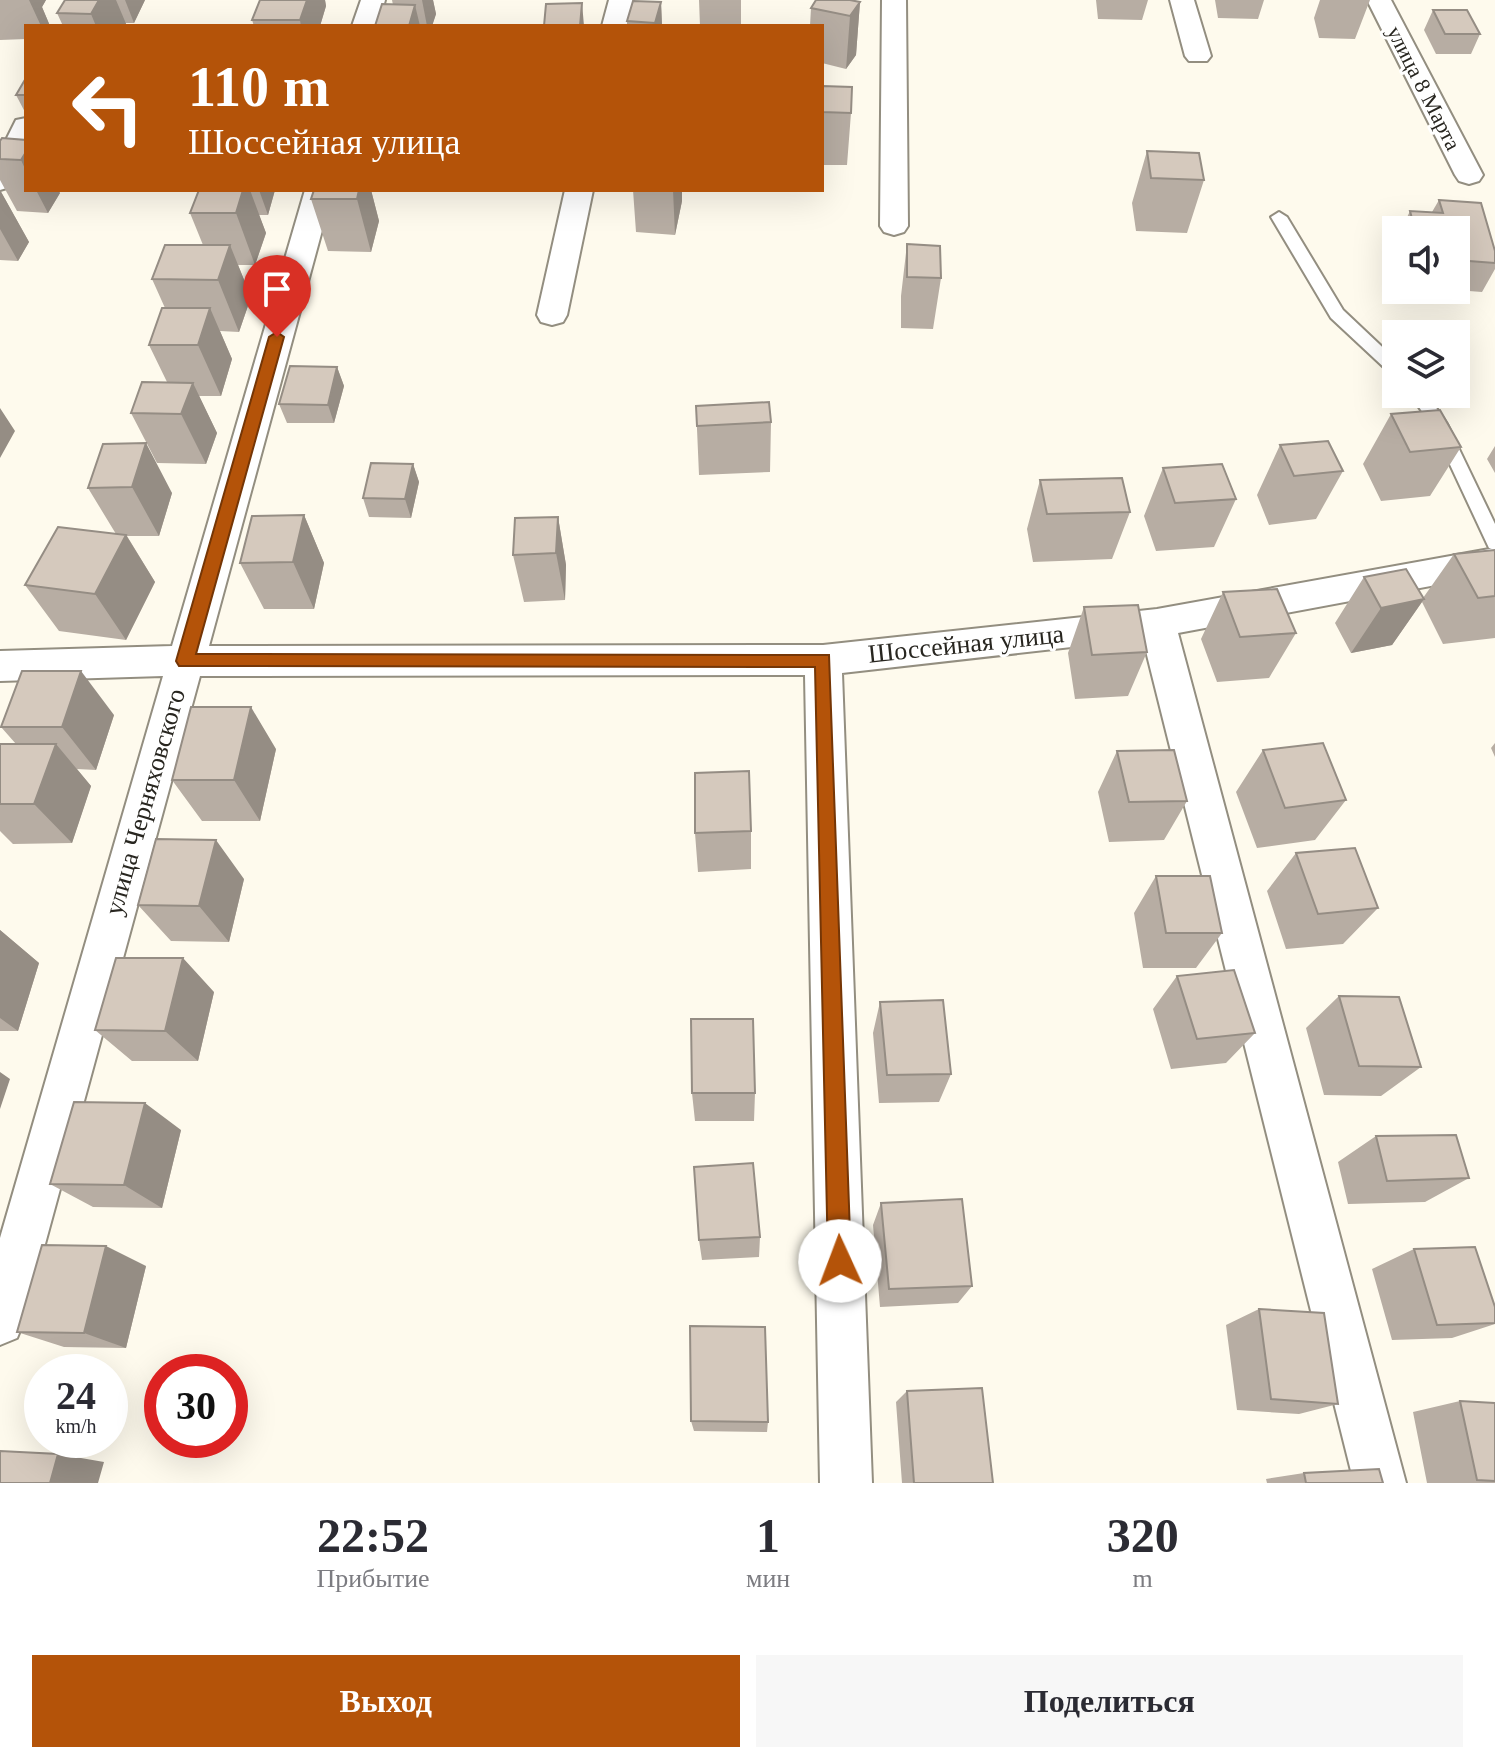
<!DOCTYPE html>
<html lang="ru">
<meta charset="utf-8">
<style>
:root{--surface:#fff;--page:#f7f7f7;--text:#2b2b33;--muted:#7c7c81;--accent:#b45309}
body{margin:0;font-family:Georgia,serif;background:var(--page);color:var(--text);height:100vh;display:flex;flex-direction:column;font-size:30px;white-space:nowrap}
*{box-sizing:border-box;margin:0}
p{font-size:26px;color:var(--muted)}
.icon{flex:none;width:44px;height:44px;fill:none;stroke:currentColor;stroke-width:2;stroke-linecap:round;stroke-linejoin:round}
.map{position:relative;height:1483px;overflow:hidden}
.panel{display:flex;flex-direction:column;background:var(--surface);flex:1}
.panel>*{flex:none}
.top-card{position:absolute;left:24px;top:24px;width:800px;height:168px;border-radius:0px;box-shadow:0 8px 32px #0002;background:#b45309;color:#fff;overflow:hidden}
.fabs{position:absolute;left:1382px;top:216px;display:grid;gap:16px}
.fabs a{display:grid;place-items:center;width:88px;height:88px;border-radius:0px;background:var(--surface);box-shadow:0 8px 32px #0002;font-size:40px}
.speed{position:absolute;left:24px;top:1354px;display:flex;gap:16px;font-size:40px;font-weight:700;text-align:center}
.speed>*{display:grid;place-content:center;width:104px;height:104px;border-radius:50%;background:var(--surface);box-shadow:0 8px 32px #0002;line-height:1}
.speed small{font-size:20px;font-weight:400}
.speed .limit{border:12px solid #d22;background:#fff;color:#111}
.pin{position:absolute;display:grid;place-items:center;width:68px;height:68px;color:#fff;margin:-82px -34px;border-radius:50% 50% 50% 0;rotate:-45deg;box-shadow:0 0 8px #0007}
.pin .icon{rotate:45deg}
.me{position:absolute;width:88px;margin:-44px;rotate:358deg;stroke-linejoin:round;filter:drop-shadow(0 0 6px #0008)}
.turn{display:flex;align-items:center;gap:28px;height:168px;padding:0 32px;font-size:36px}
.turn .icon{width:104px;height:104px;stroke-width:2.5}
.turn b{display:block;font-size:56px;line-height:68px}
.eta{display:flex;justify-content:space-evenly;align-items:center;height:136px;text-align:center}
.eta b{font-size:48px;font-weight:600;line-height:56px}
.button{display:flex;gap:16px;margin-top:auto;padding:16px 32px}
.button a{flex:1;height:92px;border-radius:0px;background:var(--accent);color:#fff;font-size:32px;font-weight:600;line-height:92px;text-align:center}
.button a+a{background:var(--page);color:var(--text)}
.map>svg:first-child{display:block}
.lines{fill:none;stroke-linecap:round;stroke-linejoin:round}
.service-casing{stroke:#938e80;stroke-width:4}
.minor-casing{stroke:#938e80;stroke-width:4}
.service{fill:#fff;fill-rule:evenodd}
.minor{fill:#fff;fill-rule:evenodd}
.wall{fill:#b7ada3}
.shaded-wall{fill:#958d84}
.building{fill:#d5c9bd;stroke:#958d84;stroke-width:2}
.route{fill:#b45309;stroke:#753606;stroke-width:2}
.labels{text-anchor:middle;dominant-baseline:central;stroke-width:6;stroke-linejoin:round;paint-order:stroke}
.far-street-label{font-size:22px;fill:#282620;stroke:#fff}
.street-label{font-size:26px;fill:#282620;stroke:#fff}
</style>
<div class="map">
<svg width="1495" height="1483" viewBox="0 0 1495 1483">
<rect width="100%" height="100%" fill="#fefaed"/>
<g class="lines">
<defs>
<path id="service" d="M1279 212 1287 217 1343 310 1396 360V375L1390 373 1331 318 1271 217Z
M1410 394H1427L1447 424 1495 524V550L1489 548 1432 426Z"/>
<path id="minor" d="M361 0H385L378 26H352Z
M609 0H633L628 26H602Z
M882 0H906L908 226 904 232 894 235 884 232 880 226Z
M1170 0H1194L1211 56 1207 61H1189L1185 56Z
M1367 0H1391L1483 175 1479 181 1469 184 1459 181 1455 175Z
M26 118V155L10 187 0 190V152L16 120Z
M305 190H333L209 646 823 645 1157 609 1495 548V574L1178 633 1406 1483H1354L1143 639 842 673 872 1483H820L805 675 200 676 24 1321 17 1338 0 1345V1238L163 676 0 681V651L172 646Z
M565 190H593L567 315 563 322 552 325 541 322 537 315Z"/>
</defs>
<use href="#service" class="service-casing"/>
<use href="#minor" class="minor-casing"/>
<use href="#service" class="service"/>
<use href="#minor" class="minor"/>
</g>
<path class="wall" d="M0 0H46L42 7 50 26H26V39L0 40Z
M65 0H145L134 23H125L127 26H63L57 13Z
M260 0H325L326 6 320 26H254L252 20Z
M392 0H433L436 14 432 26H375L393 5Z
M699 0H741V26H700Z
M1096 0H1148L1142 20 1098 19Z
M1215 0H1264L1258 19 1218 18Z
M1320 0H1370L1355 39 1319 38 1314 18Z
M661 2 662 26H627V21Z
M860 2 856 55 846 69 822 63V26H810L811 8Z
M1433 10 1480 34 1471 54H1436L1424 30Z
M26 78V114L16 95Z
M822 86 851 113 847 165H822Z
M26 140V190H58L60 193 48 213 17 211 0 180V141Z
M1147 151 1204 180 1187 233 1136 231 1132 203Z
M0 190 29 242 18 261 0 260Z
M199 190H275L268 215H259L266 233 255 265H238L251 297 239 332 220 331 232 359 221 396H199L217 433 206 464 157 463 131 413 167 382 149 345 165 308 152 279 203 245 190 213Z
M371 190 379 221 371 252 328 251 311 199Z
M633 190H682V201L675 235 636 232Z
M1439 200 1495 251V269L1482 292 1456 290V230H1401L1410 211 1432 212Z
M907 244 941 278 933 329 901 328V296Z
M337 367 344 386 334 423H287L279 404Z
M696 406 771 422 770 472 699 475Z
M1391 414 1461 447 1430 496 1381 501 1363 464Z
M103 444 172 493 159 536H127L155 582 126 640 59 631 25 585 116 534 88 488Z
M1280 445 1343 471 1316 519 1269 525 1257 495Z
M1495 446V473L1487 459Z
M413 464 419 482 411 518 369 517 363 498Z
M1163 468 1236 499 1214 547 1156 551 1144 516Z
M1040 480 1130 512 1112 559 1033 562 1027 529Z
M304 515 324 563 314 609H264L240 563Z
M558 517 566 565 565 600 524 602 513 555Z
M1495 550V638L1443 644 1422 602 1392 645 1351 653 1335 623 1364 577 1423 598 1454 554Z
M1223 592 1296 633 1269 678 1217 682 1201 639Z
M1084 607 1147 652 1128 696 1075 699 1068 653Z
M114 715 96 770 77 769 91 786 72 843 13 844 0 831V804L16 744 1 727Z
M1495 743V757L1491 748Z
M276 749 260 821H202L172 780Z
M1263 750 1346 800 1315 840 1257 848 1236 792Z
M1117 751 1187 801 1164 840 1109 842 1098 792Z
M751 831V869L698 872 695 833Z
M1296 853 1378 908 1343 944 1286 949 1267 891Z
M1156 876 1222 933 1196 968H1143L1134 913Z
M244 879 229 942 171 941 138 905Z
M0 930 39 963 18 1031H0Z
M1177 976 1255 1033 1226 1063 1171 1069 1153 1009Z
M214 992 198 1061H132L95 1030Z
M1339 996 1421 1067 1381 1096 1324 1095 1306 1028Z
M880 1002 951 1074 939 1102 879 1103 873 1033Z
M692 1093H755L754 1121H695Z
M181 1130 162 1208 93 1207 50 1184Z
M1376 1136 1469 1178 1425 1202 1348 1204 1338 1162Z
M881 1203 972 1286 958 1303 880 1307 873 1225Z
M760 1237 759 1257 702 1260 699 1240Z
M1414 1249 1495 1307V1324L1452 1338 1392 1340 1372 1269Z
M146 1266 126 1348 64 1347 17 1332Z
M1259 1309 1338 1404 1299 1414 1237 1410 1226 1325Z
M907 1391 993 1483H902L896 1402Z
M1460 1401 1495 1403V1483H1427L1413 1412Z
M691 1421 768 1422 767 1432 694 1431Z
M1304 1473 1383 1483H1267L1266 1479Z"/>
<path class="shaded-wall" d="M29 0H46L42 7 50 26H41Z
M99 0H116L127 26H96L91 14Z
M125 0H145L134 23Z
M305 0H325L326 6 320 26H301L300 20Z
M422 0H433L436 14 432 26H427Z
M661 2 662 26H655V23Z
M860 2 856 55 846 69 850 16Z
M582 3 584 26H580Z
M415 5 420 26H409Z
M26 152V171L21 160Z
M0 190 29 242 18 261 0 229Z
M36 190H58L60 193 48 213Z
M243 190H250L266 233 255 265 236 213Z
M259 190H275L268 215Z
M359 190H371L379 221 371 252 357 199Z
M673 190H682V201L675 235Z
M230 245 251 297 239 332 218 280Z
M210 308 232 359 221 396 198 345Z
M337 367 344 386 334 423 328 405Z
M193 383 217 433 206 464 181 414Z
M0 408 15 431 0 458Z
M146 443 172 493 159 536 132 487Z
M413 464 419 482 411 518 405 499Z
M304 515 324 563 314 609 293 562Z
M558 517 566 565 565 600 556 553Z
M126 535 155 582 126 640 95 594Z
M1424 599 1392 645 1351 653 1381 608Z
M81 671 114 715 96 770 62 727Z
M251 707 276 749 260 821 234 780Z
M56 744 91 786 72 843 34 804Z
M216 840 244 879 229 942 199 906Z
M0 930 39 963 18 1031 0 1018Z
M183 958 214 992 198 1061 165 1031Z
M0 1072 10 1079 0 1109Z
M145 1103 181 1130 162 1208 124 1185Z
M106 1246 146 1266 126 1348 84 1333Z
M58 1454 104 1462 98 1483H50Z"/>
<path class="building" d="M65 0H99L91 14 57 13Z
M260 0H307L300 20H252Z
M816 0H850L860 2 850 16 811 8Z
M633 1 661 2 655 23 627 21Z
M582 3 580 26H544L546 4Z
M382 4 415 5 409 26H375Z
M1433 10H1467L1480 34H1445Z
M26 78V95H16Z
M822 86 852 87 851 113 822 112Z
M2 138 26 140V152L21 160 0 159V141Z
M1147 151 1199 153 1204 180 1151 178Z
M199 190H243L236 213H190Z
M314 190H359L357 199H311Z
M1439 200 1481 203 1495 251V263L1456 260V230H1415L1410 211 1443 213Z
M907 244 940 246 941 278 907 277Z
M165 245H230L218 280 152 279Z
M162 308H210L198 345H149Z
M290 366 337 367 328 405 279 404Z
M142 382 193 383 181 414 131 413Z
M769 402 771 422 697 426 696 406Z
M1440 410 1461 447 1410 452 1391 414Z
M1328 441 1343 471 1294 476 1280 445Z
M146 443 132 487 88 488 103 444Z
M371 463 413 464 405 499 363 498Z
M1222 464 1236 499 1175 503 1163 468Z
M1122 478 1130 512 1047 514 1040 480Z
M304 515 293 562 240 563 252 516Z
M558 517 556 553 513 555 515 518Z
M58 527 126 535 95 594 25 585Z
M1495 550V596L1478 598 1454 554Z
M1406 569 1424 599 1381 608 1364 577Z
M1277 589 1296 633 1240 637 1223 592Z
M1138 605 1147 652 1092 655 1084 607Z
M22 671H81L62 727H1Z
M191 707H251L234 780H172Z
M1323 743 1346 800 1285 808 1263 750Z
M0 744H56L34 804H0Z
M1174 750 1187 801 1129 802 1117 751Z
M749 771 751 831 695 833V773Z
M156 839 216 840 199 906 138 905Z
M1355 848 1378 908 1318 914 1296 853Z
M1156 876H1210L1222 933H1166Z
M116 958H183L165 1031 95 1030Z
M1234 970 1255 1033 1197 1039 1177 976Z
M1339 996 1399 997 1421 1067 1359 1066Z
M943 1000 951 1074 887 1075 880 1002Z
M691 1019H753L755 1093H692Z
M74 1102 145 1103 124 1185 50 1184Z
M1456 1135 1469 1178 1387 1181 1376 1136Z
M753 1163 760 1237 699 1240 694 1167Z
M962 1199 972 1286 889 1289 881 1203Z
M42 1245 106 1246 84 1333 17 1332Z
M1475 1247 1495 1307V1323L1437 1325 1414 1249Z
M1259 1309 1324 1313 1338 1404 1271 1399Z
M690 1326 765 1327 768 1422 691 1421Z
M982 1388 993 1483H914L907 1391Z
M1460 1401 1495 1403V1481L1477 1480Z
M0 1451 58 1454 50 1483H0Z
M1379 1469 1383 1483H1306L1304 1473Z"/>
<path class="route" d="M277 332 284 337 196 654 829 655 851 1261 848 1269 840 1273 832 1269 828 1261 815 667 179 666 176 661 269 337Z"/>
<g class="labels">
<g class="far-street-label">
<text transform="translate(1424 88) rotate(63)">улица 8 Марта</text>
</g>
<g class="street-label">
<text transform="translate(966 644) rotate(-6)">Шоссейная улица</text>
<text transform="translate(145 802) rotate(-74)">улица Черняховского</text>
</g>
</g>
</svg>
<div class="fabs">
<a><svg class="icon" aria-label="sound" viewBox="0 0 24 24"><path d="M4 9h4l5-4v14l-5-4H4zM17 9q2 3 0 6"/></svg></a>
<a><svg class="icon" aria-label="layers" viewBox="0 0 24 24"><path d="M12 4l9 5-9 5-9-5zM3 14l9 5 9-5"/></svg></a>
</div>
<div class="speed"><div>24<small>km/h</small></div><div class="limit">30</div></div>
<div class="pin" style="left:277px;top:337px;background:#d93025"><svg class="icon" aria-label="arrive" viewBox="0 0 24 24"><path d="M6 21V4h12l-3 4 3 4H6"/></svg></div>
<svg class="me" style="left:840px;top:1261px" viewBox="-20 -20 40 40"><circle r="19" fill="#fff"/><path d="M0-13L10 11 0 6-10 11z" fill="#b45309"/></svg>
<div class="top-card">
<div class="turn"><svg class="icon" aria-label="left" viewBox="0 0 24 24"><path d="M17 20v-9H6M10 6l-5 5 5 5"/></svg><div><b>110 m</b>Шоссейная улица</div></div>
</div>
</div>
<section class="panel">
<div class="eta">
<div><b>22:52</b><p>Прибытие</p></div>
<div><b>1</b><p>мин</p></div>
<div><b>320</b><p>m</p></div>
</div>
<div class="button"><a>Выход</a><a>Поделиться</a></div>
</section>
